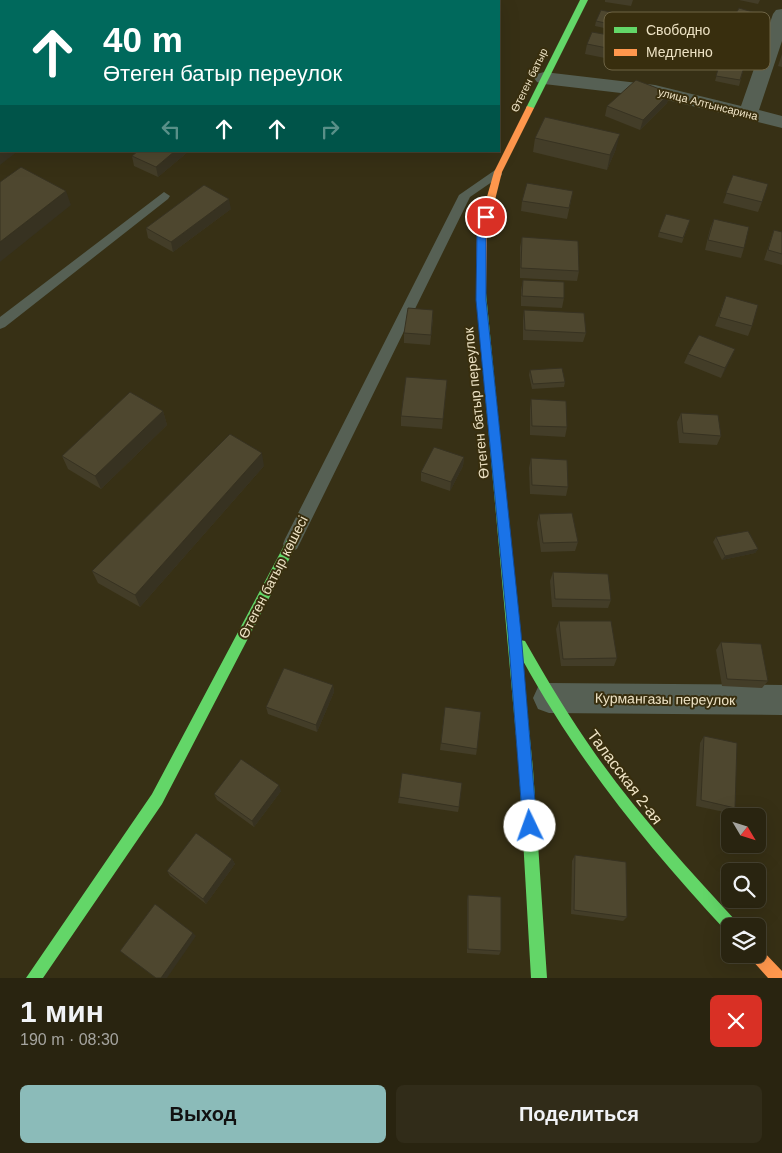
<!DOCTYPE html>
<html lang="ru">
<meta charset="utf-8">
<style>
:root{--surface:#292410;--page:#312c19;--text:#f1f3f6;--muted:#a5a49f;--line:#454130;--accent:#8bbbb9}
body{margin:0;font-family:Arial,sans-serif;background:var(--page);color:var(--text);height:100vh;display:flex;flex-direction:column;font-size:19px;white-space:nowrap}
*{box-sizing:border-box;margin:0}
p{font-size:16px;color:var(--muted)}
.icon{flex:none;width:28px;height:28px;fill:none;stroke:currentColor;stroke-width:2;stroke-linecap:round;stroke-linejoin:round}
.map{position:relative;height:978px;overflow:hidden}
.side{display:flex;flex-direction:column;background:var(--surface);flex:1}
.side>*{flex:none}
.hud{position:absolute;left:0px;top:0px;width:500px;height:152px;box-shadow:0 5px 20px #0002,0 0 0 1px var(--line);background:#00695c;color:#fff;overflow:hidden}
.needle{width:32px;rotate:128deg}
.tools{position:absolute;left:721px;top:808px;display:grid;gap:10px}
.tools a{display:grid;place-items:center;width:45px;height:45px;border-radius:8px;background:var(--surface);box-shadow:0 5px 20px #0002,0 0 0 1px var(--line);font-size:25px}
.pin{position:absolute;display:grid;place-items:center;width:42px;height:42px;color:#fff;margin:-21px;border:2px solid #fff;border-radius:50%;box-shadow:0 1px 5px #0007}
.me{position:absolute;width:55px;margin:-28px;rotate:357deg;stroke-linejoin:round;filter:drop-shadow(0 0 4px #0008)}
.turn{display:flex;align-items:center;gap:18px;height:105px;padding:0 20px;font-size:22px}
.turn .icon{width:65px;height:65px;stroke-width:2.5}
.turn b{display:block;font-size:35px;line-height:42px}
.lanes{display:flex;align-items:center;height:48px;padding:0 20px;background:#0003;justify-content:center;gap:25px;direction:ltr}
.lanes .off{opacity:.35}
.round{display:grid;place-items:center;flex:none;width:52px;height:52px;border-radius:8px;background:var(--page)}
.headline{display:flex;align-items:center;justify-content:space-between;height:85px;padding:0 20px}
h1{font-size:30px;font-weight:700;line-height:38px}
.cta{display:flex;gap:10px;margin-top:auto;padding:10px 20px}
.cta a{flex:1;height:58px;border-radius:8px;background:var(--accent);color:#111;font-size:20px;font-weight:700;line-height:58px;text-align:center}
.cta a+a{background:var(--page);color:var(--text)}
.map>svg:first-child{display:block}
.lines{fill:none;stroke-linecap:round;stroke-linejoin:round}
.lane{fill:#566054;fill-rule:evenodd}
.street{fill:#566054;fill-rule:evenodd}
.fast{fill:#63d668;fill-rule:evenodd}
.slow{fill:#ff974d;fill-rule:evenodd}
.wall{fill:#433d28}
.shaded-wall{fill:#373221}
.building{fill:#4e472f;stroke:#373221}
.route{fill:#1a73e8;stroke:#114b97}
.labels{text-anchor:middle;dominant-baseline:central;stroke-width:4;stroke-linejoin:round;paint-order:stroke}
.far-street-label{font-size:11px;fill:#ede2c4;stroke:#382e0e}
.street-label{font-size:14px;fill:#ede2c4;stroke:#382e0e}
.near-street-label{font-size:16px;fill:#ede2c4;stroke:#382e0e}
.key{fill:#382e0e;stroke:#6e6445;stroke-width:1}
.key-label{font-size:14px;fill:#ede2c4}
</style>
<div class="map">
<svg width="782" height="978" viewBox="0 0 782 978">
<rect width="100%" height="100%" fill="#373015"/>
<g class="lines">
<path class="lane" d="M498 168 502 169V175L470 197 297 549 291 551 285 549 283 544 285 539 459 195Z
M164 192 170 196 168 199 5 327 0 329V317Z"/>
<path class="street" d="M782 9V41L759 110 782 116V128L655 97 544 84 537 82 534 78 537 74 544 72 655 85 741 106 773 14 776 10Z
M549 683 782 685V715L549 713 538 709 533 698 538 687Z"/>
<path class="fast" d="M580 0H588L534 108 527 110 526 108Z
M481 290 486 293 520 640 525 641C547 680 570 718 596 755 638 814 687 868 736 921L738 926H730V933L726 931C647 846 578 761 522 659L533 769 547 978H531L519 769 476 293Z
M291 539 295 540 297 544 295 548 162 804 43 978H26L152 794 287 540Z"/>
<path class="slow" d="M527 106 534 108 502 172 487 232 486 293 481 296 476 293 477 232 494 172Z
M758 947 761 949 782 971V978H768L751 959 749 954H758Z"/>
</g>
<path class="wall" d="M605 0H633L631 6 605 2Z
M739 0H760L758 4Z
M756 13 754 18 748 28 731 24 733 19Z
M624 20 618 31 595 26 596 21Z
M726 34 744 51 742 56 721 52Z
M587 44 645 52 640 65 585 54Z
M782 54V67L778 66Z
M720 63 744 67 739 86 715 81Z
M670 93 667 103 640 130 605 116 607 106Z
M535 138 616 149 607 170 533 152Z
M138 151H189L158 177 134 166 132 156Z
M733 175 762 202 758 212 723 203Z
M522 201H571L567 219 521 211Z
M231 209 173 252 148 238 146 228Z
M714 219 744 248 741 258 705 250 710 229Z
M690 220 682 243 658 237 659 232Z
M774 230 782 232V265L764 260Z
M522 237 579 271 577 281 520 278V247Z
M523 280 564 298 562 308 521 306V290Z
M726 296 752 326 748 336 715 326Z
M524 310 586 333 583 342 523 340V320Z
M433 319 430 345 404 343V333Z
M735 349 721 378 684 363 688 354Z
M530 370 565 382 564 387 532 389 529 375Z
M447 380 442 429 401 426V416Z
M531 399 567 427 565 437 530 435V409Z
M163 411 167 425 101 489 68 469 62 456Z
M681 413 721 436 717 445 679 443 677 422Z
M464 457 463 466 450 491 421 481V472Z
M531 458 568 487 566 496 530 494 529 468Z
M264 466 140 607 98 583 92 571Z
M539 514 578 542 575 551 541 552 537 523Z
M716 537 758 549 755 553 722 560 713 542Z
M553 572 611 600 608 608 552 607 550 581Z
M559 621 617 658 614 666H561L556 629Z
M721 642 768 681 762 688 722 686 716 650Z
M333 685 334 692 317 732 268 714 266 707Z
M445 707 477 749 476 755 440 750Z
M704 736 735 808 729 813 696 806 700 743Z
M281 791 254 827 217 800 214 794Z
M399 797 459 807 458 812 398 803Z
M575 855 627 917 623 921 571 914 572 861Z
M232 859 235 864 206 904 170 876 167 871Z
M468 895 501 951 499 955 467 953V900Z"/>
<path class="shaded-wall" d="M173 0H205L203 1H171Z
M756 13 754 18 748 28 750 23Z
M625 15 624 20 618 31 619 26Z
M647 42 645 52 640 65 642 55Z
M670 93 667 103 640 130 643 120Z
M620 134 616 149 607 170 610 155Z
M1 140V151H18L0 165V141Z
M175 151H189L158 177 156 167Z
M66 191 71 205 0 262V242Z
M229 199 231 209 173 252 171 242Z
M735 349 731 359 721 378 725 368Z
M163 411 167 425 101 489 95 476Z
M262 453 264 466 140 607 135 595Z
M464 457 463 466 450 491 451 482Z
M758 549 755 553 722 560 725 556Z
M333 685 334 692 317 732 316 725Z
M279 785 281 791 254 827 252 821Z
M232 859 235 864 206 904 203 899Z
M193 933 196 936 167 978H161Z"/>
<path class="building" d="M108 0H173L171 1H106Z
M739 8 756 13 750 23 733 19Z
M601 10 625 15 619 26 596 21Z
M592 32 647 42 642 55 587 44Z
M720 63 744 67 740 80 716 76Z
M636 80 670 93 643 120 607 106Z
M0 98H1V140L0 141Z
M545 117 620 134 610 155 535 138Z
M138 151H175L156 167 132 156Z
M21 167 66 191 0 242V182Z
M733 175 768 184 762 202 726 193Z
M527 183 573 191 569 208 522 201Z
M204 185 229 199 171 242 146 228Z
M666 214 690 220 683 238 659 232Z
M714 219 749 227 744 248 708 240Z
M774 230 782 232V254L768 250Z
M522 237 578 241 579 271 521 268Z
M523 280 564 282V298L522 296Z
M726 296 758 305 752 326 719 317Z
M408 308 433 310 431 335 404 333Z
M524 310 584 313 586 333 525 330Z
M699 335 735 349 725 368 688 354Z
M562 368 565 382 533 384 530 370Z
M406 377 447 380 443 419 401 416Z
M130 392 163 411 95 476 62 456Z
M531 399 566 401 567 427 532 426Z
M681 413 718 415 721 436 683 433Z
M230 434 262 453 135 595 92 571Z
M434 447 464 457 451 482 421 472Z
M531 458 567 460 568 487 532 485Z
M572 513 578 542 543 543 539 514Z
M748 531 758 549 725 556 716 537Z
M553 572 608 574 611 600 555 599Z
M559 621H611L617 658 563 659Z
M721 642 761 644 768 681 727 679Z
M284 668 333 685 316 725 266 707Z
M445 707 481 712 477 749 441 743Z
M704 736 737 743 735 808 701 800Z
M241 759 279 785 252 821 214 794Z
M402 773 462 783 459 807 399 797Z
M196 833 232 859 203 899 167 871Z
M575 855 626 862 627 917 574 910Z
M468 895 501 897V951L468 949Z
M155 904 193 933 161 978H156L120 951Z"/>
<path class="route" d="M486 214 490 217 486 232V300L521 633 537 826 535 831 530 833 525 831 523 826 508 633 476 300 477 232 481 217Z"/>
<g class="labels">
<g class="far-street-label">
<text transform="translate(529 80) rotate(-64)">Өтеген батыр</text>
<text transform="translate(708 104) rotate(14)">улица Алтынсарина</text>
</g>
<g class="street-label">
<text transform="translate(476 403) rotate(-96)">Өтеген батыр переулок</text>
<text transform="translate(273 577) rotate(-63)">Өтеген батыр көшесі</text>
<text transform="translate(665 699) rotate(1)">Курмангазы переулок</text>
</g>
<g class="near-street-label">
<text transform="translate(625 777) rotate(53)">Таласская 2-ая</text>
</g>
</g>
<rect x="604" y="12" width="166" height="58" rx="8" class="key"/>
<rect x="614" y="27" width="23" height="6" fill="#63d668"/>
<rect x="614" y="49" width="23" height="7" fill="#ff974d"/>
<g class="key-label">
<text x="646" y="35">Свободно</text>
<text x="646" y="57">Медленно</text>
</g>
</svg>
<div class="tools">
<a><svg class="needle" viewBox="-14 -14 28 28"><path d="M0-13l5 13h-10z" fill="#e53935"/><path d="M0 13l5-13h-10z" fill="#a5a49f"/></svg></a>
<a><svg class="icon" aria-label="search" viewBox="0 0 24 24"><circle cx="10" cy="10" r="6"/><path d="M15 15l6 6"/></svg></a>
<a><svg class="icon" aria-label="layers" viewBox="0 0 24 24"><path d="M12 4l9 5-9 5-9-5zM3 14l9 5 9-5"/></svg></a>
</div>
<div class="pin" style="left:486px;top:217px;background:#d93025"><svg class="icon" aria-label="arrive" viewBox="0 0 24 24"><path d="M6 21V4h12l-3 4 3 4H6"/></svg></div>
<svg class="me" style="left:530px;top:826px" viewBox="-20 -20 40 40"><circle r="19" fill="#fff"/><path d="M0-13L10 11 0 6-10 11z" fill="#1a73e8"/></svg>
<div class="hud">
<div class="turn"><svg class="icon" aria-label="ahead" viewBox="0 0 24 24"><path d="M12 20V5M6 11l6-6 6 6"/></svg><div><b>40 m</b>Өтеген батыр переулок</div></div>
<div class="lanes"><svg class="icon off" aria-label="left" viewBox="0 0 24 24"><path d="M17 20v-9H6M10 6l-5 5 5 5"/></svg><svg class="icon" aria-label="ahead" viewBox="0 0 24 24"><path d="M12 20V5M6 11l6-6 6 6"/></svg><svg class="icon" aria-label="ahead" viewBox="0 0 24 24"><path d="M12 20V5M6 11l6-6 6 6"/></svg><svg class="icon off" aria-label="right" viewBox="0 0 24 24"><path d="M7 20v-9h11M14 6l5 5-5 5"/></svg></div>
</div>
</div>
<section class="side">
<div class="headline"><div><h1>1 мин</h1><p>190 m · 08:30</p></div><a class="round" style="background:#d93025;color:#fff"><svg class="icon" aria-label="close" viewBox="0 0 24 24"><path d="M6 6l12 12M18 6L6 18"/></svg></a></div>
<div class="cta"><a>Выход</a><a>Поделиться</a></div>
</section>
